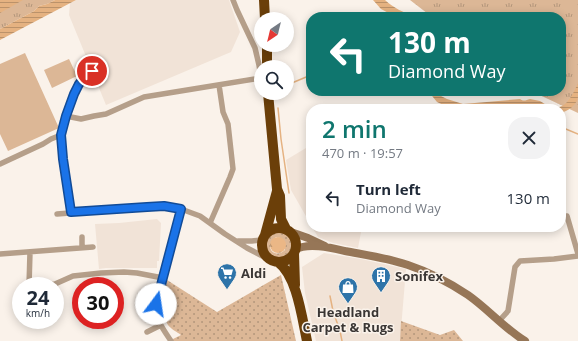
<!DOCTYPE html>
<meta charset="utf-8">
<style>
:root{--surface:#fff;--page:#f2f2f3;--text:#1f2937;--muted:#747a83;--accent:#0f766e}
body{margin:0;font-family:"Open Sans",sans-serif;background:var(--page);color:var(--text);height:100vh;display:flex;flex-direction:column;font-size:15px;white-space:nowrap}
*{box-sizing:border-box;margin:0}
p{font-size:13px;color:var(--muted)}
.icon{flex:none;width:22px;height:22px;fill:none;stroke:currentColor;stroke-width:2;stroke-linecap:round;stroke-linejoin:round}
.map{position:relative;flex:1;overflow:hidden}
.drawer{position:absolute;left:306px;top:104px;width:260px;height:128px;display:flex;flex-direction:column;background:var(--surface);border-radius:16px;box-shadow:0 2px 10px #0003}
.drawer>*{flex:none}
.guide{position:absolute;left:306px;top:12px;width:260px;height:84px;border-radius:16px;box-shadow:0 2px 10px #0003;background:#0f766e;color:#fff;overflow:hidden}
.needle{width:26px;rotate:215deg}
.tools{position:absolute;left:254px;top:12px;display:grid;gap:8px}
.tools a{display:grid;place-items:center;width:40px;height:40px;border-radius:50%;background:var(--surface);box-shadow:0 2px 10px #0003;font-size:20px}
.speed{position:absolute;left:12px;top:277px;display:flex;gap:8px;font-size:20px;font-weight:700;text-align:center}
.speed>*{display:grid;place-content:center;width:52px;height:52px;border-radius:50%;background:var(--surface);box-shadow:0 2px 10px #0003;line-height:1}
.speed small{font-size:10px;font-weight:400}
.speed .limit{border:6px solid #d22;background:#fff;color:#111}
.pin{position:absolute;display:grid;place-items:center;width:34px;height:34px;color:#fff;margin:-17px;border:2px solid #fff;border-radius:50%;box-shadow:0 1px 4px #0007}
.me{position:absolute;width:44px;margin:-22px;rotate:14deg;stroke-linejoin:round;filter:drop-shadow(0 0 3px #0008)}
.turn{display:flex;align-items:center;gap:14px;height:84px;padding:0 16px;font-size:18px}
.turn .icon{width:52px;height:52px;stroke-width:2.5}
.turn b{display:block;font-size:28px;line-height:34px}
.round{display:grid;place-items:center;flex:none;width:42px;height:42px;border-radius:16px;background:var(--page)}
.head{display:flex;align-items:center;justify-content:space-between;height:68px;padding:0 16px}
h1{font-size:24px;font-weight:600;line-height:30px;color:var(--accent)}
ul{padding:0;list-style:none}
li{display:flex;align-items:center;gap:12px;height:52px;padding:0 16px}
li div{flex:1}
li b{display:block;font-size:15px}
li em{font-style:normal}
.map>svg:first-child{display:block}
.built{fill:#f1e3d7}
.grass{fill:url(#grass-dots);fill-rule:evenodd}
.forest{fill:url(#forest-firs)}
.park{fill:url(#park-tufts)}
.pitch{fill:#dcb796}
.water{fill:url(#water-rules)}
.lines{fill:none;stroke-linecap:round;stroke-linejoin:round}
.stream{stroke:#e5b281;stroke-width:1.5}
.street{stroke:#b59f8a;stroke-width:5.5}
.secondary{stroke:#967657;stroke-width:8}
.highway{stroke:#6b3f09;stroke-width:10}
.route-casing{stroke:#114b97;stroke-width:10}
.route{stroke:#1a73e8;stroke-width:7}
.labels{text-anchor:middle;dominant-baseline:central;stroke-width:3;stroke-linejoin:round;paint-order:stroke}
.poi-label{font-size:13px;font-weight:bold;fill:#3a3634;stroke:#faf2ea;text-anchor:start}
</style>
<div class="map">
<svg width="578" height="341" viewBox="0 0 578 341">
<defs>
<pattern id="grass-dots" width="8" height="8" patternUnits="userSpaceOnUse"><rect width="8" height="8" fill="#dcb796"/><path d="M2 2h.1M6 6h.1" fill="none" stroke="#b3967b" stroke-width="1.8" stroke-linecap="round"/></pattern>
<pattern id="forest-firs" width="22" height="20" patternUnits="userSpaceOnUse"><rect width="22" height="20" fill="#ebb786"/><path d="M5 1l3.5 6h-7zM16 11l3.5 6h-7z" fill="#bf966e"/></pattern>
<pattern id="park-tufts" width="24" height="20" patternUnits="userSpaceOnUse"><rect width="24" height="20" fill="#dcb796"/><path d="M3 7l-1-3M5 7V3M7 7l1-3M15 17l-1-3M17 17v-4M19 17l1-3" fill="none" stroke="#b3967b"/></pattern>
<pattern id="water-rules" width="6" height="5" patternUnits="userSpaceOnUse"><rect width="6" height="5" fill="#e5b281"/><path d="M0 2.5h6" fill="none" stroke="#bb926a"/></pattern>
</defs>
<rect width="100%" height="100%" fill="#faf2ea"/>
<path class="built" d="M76 0H229L240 32 231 52 106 105 69 15 70 3Z
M311 145V225L291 190 286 160Z
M157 219 161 223 159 261H157V268H106L99 269 95 224 119 223Z
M312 227H362L358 248 333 243 318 237Z
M324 253 361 259 406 269 400 341H316L305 293 302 267Z"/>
<path class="grass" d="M275 232C300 228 293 266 273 257 269 255 266 251 266 247 264 240 269 235 275 232ZM276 237H279L285 250C274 260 263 246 276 237Z
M281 275 296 341H169L181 335C177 332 171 329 168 325 159 311 164 295 167 280L217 312Z
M401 321 440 335 454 330 463 341H400Z"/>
<path class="forest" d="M270 245a8 8 0 1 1 16 0a8 8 0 1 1-16 0Z"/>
<path class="park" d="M0 0H55L47 4 39 6 34 11 0 29Z
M410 0H578V113L531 91H561V17H432Z"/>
<path class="pitch" d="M25 53 59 128 8 151 0 134V64Z
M69 59 77 76 52 88 44 70Z"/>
<path class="water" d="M0 0H23L0 13Z
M55 0H76L0 40V29L34 11 39 6 47 4Z
M373 0H385C393 8 404 12 414 17H396L381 9Z
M578 83C578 88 578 93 578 97 577 105 568 111 561 113V109C555 109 546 110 540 109 531 107 529 105 520 107L452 109 437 102 428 91H436L441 96 447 99 463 104 520 99C524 102 526 100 530 99 533 100 537 100 540 101 544 103 547 106 551 107 566 111 573 94 578 83Z"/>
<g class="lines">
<path class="stream" d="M287 85 311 75
M277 93V98
M278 108 281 139 289 193
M561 127 578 134
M330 296 333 311 340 331 342 341"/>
<path class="street" d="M233 0 237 10 255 48 259 65 261 77
M66 116 81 119 94 116 106 114 144 97 261 78
M0 164 43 144 51 139 61 135
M71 212 63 159 61 135 66 116 74 94 79 84 85 77 92 71
M57 214 147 207 164 206 181 209 200 216 225 234 247 248 268 259
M567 216 578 254
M210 223 230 177 233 169 228 124 223 112 219 85
M82 237V247
M238 241H252L262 240
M0 254 93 247
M29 286 30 252
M39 286 55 284 73 276 101 273 124 272 137 273 163 278
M499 321 508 311 515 267 520 261 554 259 578 256
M147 332 161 325
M171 341C163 329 155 319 156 304L181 209"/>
<path class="secondary" d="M288 231 308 238 325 246
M295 250C307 242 332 248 345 251 366 255 388 258 408 265 429 272 450 283 468 295 488 309 504 328 525 341"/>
<path class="highway" d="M264 0 265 19
M267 45V67
M268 93 277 189 280 196 281 219 286 229
M262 245a17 17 0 1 1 34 0a17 17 0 1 1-34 0Z
M265 235 277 191
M294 253 295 285
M278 262C297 276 302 318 307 341"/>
</g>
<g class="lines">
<defs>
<path id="route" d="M92 71 85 77 79 84 74 94 66 116 61 135 63 159 71 212 147 207 164 206 181 209 156 304"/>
</defs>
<use href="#route" class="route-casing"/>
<use href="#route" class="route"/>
</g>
<defs>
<symbol id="supermarket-pin" viewBox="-11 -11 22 30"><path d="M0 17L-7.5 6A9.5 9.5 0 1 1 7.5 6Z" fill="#2e74a9" stroke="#faf2ea"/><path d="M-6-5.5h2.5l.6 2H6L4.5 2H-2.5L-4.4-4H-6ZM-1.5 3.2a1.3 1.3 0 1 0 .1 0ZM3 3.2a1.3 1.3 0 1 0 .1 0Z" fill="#fff"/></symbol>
<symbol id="building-pin" viewBox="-11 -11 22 30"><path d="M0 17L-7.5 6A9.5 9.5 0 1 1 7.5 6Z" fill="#2e74a9" stroke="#faf2ea"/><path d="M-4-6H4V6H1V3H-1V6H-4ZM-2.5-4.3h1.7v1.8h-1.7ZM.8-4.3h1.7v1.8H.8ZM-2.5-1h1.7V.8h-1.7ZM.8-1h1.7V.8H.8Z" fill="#fff"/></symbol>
<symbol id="shop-pin" viewBox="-11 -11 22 30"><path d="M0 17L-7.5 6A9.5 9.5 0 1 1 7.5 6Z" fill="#2e74a9" stroke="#faf2ea"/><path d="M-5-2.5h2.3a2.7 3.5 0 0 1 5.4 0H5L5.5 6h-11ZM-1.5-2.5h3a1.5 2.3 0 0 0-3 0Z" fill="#fff"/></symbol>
</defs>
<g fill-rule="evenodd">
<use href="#supermarket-pin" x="216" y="262" width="22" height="30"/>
<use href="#building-pin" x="370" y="265" width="22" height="30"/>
<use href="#shop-pin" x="337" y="276" width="22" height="30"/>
</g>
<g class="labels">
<g class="poi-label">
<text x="241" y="273">Aldi</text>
<text x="395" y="276">Sonifex</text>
<text x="348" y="312" text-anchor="middle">Headland<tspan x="348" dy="15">Carpet &amp; Rugs</tspan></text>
</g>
</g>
</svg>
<div class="tools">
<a><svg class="needle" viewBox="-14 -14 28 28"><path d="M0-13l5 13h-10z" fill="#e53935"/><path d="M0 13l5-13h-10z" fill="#747a83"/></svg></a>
<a><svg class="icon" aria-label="search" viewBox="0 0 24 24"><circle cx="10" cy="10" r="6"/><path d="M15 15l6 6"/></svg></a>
</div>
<div class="speed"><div>24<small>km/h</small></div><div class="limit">30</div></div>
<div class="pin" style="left:92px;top:71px;background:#d93025"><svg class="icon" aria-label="arrive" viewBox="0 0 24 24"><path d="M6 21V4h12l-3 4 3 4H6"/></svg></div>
<svg class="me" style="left:156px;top:304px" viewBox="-20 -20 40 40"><circle r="19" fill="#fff"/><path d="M0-13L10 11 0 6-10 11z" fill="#1a73e8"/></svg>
<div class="guide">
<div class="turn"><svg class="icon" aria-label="left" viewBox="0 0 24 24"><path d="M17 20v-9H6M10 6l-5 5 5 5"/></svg><div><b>130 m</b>Diamond Way</div></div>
</div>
<section class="drawer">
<div class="head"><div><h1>2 min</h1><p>470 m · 19:57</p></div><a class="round"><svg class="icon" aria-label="close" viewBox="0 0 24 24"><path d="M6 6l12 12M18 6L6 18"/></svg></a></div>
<ul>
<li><svg class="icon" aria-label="left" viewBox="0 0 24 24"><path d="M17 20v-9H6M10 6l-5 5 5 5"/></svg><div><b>Turn left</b><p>Diamond Way</p></div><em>130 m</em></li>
</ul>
</section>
</div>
